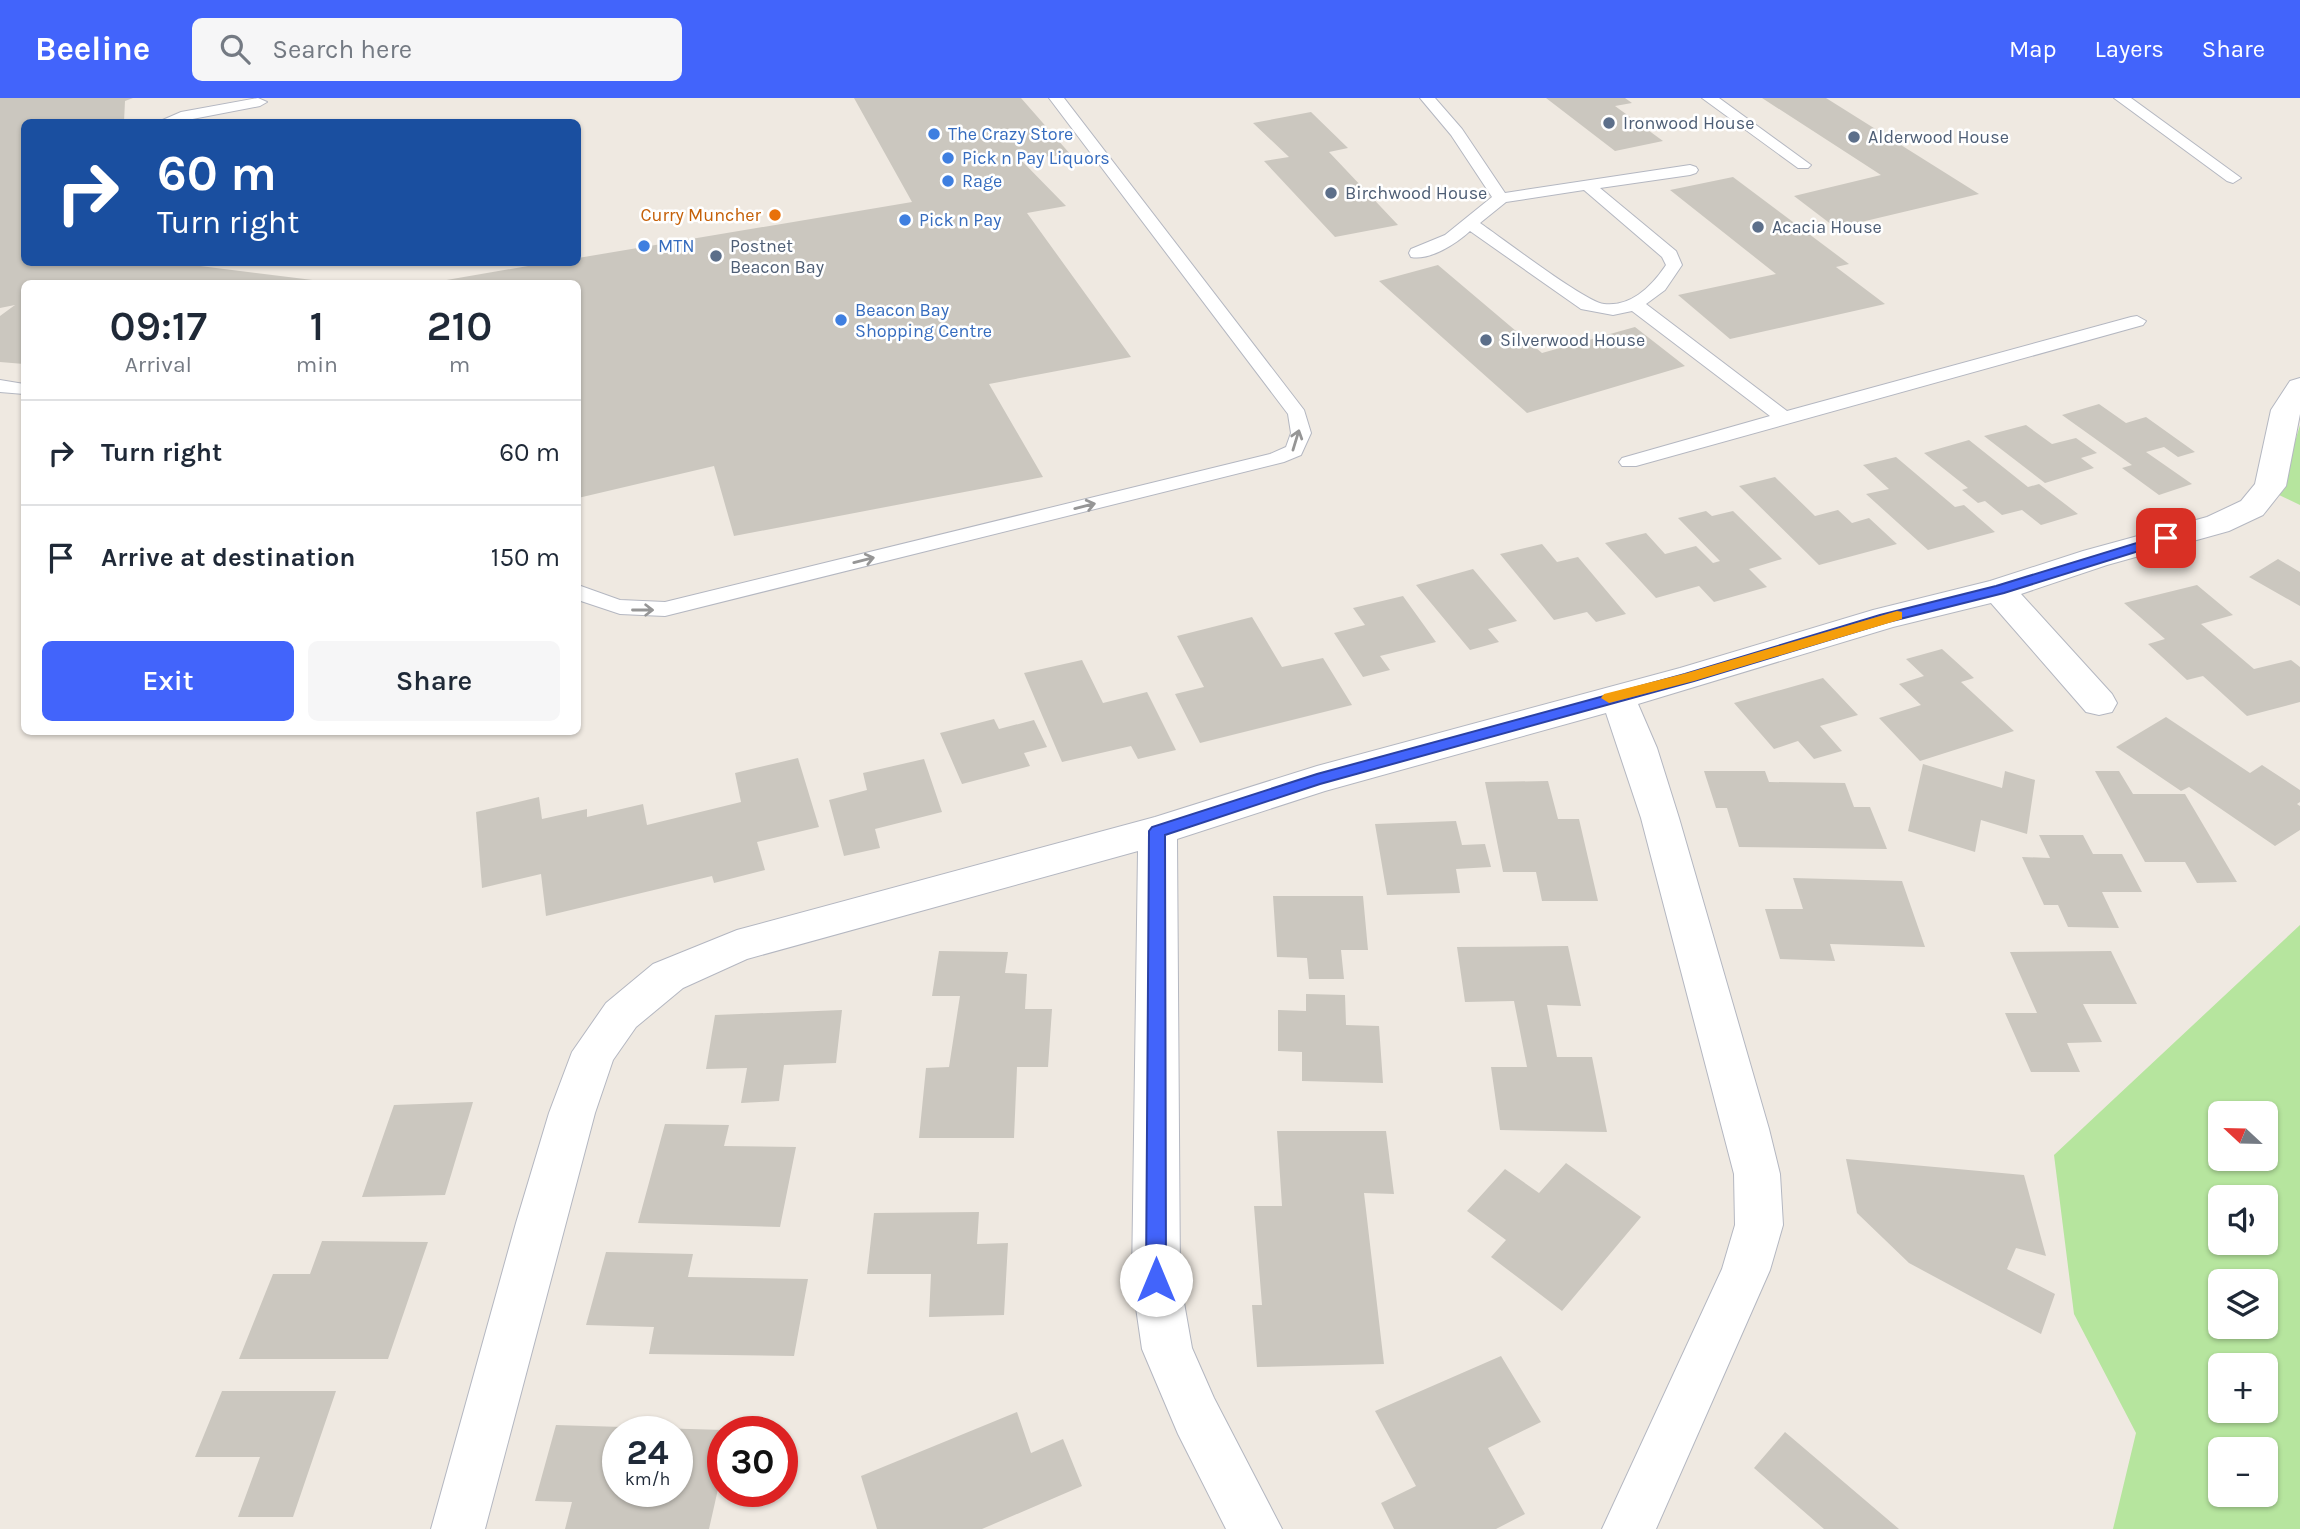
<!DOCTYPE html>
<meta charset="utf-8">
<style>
:root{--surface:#fff;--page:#f6f6f7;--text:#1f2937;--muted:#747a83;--line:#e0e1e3;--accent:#4264fb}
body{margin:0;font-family:Karla,sans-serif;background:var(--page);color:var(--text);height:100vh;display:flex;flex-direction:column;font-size:26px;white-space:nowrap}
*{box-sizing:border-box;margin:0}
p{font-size:23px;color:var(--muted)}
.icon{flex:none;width:38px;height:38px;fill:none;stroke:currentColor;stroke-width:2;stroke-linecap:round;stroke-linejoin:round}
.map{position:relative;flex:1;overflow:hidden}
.side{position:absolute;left:21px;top:182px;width:560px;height:455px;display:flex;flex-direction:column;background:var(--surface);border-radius:10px;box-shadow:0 2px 5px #0004}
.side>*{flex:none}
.hud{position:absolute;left:21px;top:21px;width:560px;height:147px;border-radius:10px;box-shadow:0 2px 5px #0004;background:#1a4fa0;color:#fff;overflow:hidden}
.needle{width:46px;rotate:292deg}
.fabs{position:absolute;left:2208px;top:1003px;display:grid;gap:14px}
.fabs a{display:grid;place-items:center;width:70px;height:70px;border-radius:10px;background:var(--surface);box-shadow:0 2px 5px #0004;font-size:35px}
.speed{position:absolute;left:602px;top:1318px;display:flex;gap:14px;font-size:35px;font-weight:700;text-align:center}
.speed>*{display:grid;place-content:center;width:91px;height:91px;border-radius:50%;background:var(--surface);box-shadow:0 2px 5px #0004;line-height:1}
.speed small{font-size:18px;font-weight:400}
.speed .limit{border:10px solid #d22;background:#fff;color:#111}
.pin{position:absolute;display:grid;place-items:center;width:60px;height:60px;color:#fff;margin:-30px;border-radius:14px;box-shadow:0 4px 10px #0006}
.me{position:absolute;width:77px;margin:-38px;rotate:0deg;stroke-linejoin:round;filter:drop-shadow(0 0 5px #0008)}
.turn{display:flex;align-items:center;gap:24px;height:147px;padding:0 21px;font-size:32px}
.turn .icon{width:91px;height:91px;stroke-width:2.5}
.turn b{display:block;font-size:49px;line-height:60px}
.eta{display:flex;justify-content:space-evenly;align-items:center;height:119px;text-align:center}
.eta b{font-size:42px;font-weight:600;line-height:49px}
.cta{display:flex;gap:14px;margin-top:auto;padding:14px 21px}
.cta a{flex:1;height:80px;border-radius:10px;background:var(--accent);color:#fff;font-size:28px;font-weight:600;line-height:80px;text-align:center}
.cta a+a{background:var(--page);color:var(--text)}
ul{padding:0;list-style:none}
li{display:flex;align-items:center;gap:21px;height:105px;padding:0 21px;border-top:2px solid var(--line)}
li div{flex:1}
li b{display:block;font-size:26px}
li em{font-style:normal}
header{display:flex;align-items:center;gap:42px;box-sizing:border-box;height:98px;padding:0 35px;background:var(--accent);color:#fff}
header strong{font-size:33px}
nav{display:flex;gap:38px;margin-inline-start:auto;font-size:24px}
.search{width:490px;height:63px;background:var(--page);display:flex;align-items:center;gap:18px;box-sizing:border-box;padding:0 24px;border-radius:10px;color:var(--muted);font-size:26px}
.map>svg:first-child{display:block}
.green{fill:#b6e59e;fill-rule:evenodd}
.building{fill:#cbc7bf;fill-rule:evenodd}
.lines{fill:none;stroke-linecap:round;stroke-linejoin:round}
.lane-casing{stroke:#b4b7c1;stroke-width:2}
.street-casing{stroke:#b4b7c1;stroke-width:2}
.lane{fill:#fff;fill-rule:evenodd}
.street{fill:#fff;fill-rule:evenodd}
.oneway{stroke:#969696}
.route{fill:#4264fb;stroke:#2b41a3;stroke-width:2}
.slow{fill:#f59e0b}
.service-dot{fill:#5c6f8a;stroke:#fff;stroke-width:2.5}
.shop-dot{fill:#3f7fe0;stroke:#fff;stroke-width:2.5}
.food-dot{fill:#e8710a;stroke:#fff;stroke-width:2.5}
.labels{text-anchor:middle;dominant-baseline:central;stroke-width:5;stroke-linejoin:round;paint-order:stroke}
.far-service-label{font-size:18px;fill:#4e5e75;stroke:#fff;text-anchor:start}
.far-shop-label{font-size:18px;fill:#366cbe;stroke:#fff;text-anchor:start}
.far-food-label{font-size:18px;fill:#c56008;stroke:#fff;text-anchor:end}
</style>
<header>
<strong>Beeline</strong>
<div class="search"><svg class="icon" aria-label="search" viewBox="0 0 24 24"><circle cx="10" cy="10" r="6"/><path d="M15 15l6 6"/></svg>Search here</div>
<nav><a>Map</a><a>Layers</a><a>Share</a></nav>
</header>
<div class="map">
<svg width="2300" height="1431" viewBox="0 0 2300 1431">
<rect width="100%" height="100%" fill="#efe9e1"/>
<path class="green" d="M2300 327V407L2279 397Z
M2300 827V1431H2113L2136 1335 2074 1216 2054 1057ZM2221 1015H2266V1060H2221ZM2221 1099H2266V1144H2221ZM2221 1183H2266V1228H2221ZM2221 1267H2266V1312H2221ZM2221 1351H2266V1396H2221Z"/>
<path class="building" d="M0 0H133L125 3 124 24H24V164H168L345 186H24V266L0 264V218L15 207 0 210Z
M854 0H1021L1071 57 1019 60 1066 108 1027 115 1131 259 989 286 1043 379 734 438 714 368 578 400V186L435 184 551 164H578V160L912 104Z
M1546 0H1625L1632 5 1615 8 1663 43 1615 53Z
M1762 0H1826L1979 96 1836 130 1794 98 1881 77Z
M1311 14 1348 50 1329 54 1398 127 1335 139 1264 63 1289 59 1253 25Z
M1733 79 1849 166 1836 169 1885 206 1730 241 1678 197 1776 176 1670 92Z
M1438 167 1542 255 1635 229 1685 268 1527 315 1379 183Z
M2099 306 2126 325 2146 319 2195 354 2178 359 2164 349 2146 354 2192 386 2159 397 2122 370 2132 367 2062 317Z
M2026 327 2052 346 2076 340 2097 355 2081 360 2094 370 2045 385 1984 338Z
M1969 342 2028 389 2039 386 2078 416 2041 427 2022 412 2002 417 1985 403 1978 405 1962 392 1968 390 1924 355Z
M1896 359 1955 409 1964 407 1995 434 1928 452 1866 396 1889 391 1863 367Z
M1775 379 1815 418 1838 412 1852 425 1869 420 1897 446 1819 467 1739 388Z
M1706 413 1712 418 1733 413 1782 461 1749 471 1767 489 1714 504 1699 488 1656 500 1605 445 1646 435 1665 456 1696 448 1713 465 1720 463 1678 420Z
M1542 446 1557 464 1578 459 1626 516 1596 524 1587 514 1554 522 1500 456Z
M2278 461 2300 474V508L2249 479Z
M1473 471 1517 523 1488 531 1499 544 1470 552 1416 487Z
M2197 487 2233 517 2201 526 2254 571 2291 562 2300 569V604L2247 618 2203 578 2187 582 2148 546 2165 541 2124 505Z
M1403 498 1436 544 1380 558 1390 572 1363 579 1334 535 1365 527 1353 510Z
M1252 519 1282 569 1323 560 1352 607 1200 645 1175 596 1204 589 1177 538Z
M1942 551 1974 580 1961 584 2014 633 1920 663 1879 620 1921 607 1899 586 1924 578 1906 561Z
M1082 562 1103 605 1147 594 1176 652 1138 661 1131 648 1062 664 1024 575Z
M1823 580 1858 617 1820 628 1842 653 1814 661 1798 643 1774 651 1734 605Z
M2166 619 2250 675 2262 667 2300 692V704L2297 706 2300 708V732L2275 748 2189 689 2181 693 2116 649Z
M994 621 999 631 1034 622 1047 649 1024 655 1030 668 962 686 940 635Z
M798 660 819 729 757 744 765 772 714 785 712 778 546 818 541 776 482 790 476 714 539 699 542 721 587 711V719L643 706 647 727 741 704 735 675Z
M924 661 942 714 875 731 880 750 844 758 829 702 867 692 863 675Z
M1923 666 2002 690 2005 673 2035 682 2027 736 1981 722 1975 754 1908 733Z
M1704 673H1765L1769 684 1845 685 1854 709H1870L1887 751 1739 749 1727 710H1716Z
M2095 673H2119L2133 696H2185L2237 784 2197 785 2185 764H2145Z
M1548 683 1558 721H1579L1598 803H1542L1536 774H1503L1485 684Z
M1456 723 1462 747 1485 746 1491 769 1456 771 1460 795 1387 797 1375 726Z
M2039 737H2083L2093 756H2122L2142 794H2102L2119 830 2068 829 2058 807H2044L2022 759 2050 760Z
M1793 780 1902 783 1925 849 1830 846 1835 863 1780 861 1765 811H1803Z
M1273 798H1363L1368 852H1341L1344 881H1309L1307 860 1277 859Z
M1568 848 1581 908 1547 907 1557 959H1592L1607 1034 1500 1032 1491 969H1527L1514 903 1465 904 1457 849Z
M939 853 1008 854 1005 875 1027 876 1025 911H1052L1048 969H1017L1014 1040H919L926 970 949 969 960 898H932Z
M2111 853 2137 906H2083L2102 944 2067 945 2080 974H2031L2005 915H2037L2010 854Z
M1306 896 1345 897 1346 927 1379 928 1383 985 1302 983V954L1278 953V912L1306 913Z
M842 912 836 965 784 967 779 1003 741 1005 747 970 706 971 715 917Z
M473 1004 445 1097 362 1099 394 1007Z
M665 1026 729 1027 724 1048 796 1049 780 1129 638 1125Z
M1277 1033H1386L1394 1096 1364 1095 1384 1266 1257 1269 1252 1207H1262L1254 1108H1282Z
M1846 1061 2024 1077 2046 1158 2016 1150 2007 1171 2055 1196 2041 1236 1909 1165 1857 1115Z
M1566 1065 1641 1119 1562 1213 1491 1159 1506 1142 1467 1113 1505 1071 1539 1095Z
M979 1114 977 1146 1008 1145 1004 1217 929 1219 931 1176H867L874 1115Z
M322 1143 428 1144 388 1261H239L273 1176H310Z
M606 1154 693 1156 688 1179 808 1181 794 1258 649 1256 654 1229 586 1227Z
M1501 1258 1541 1324 1488 1350 1525 1416 1496 1431H1394L1381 1405 1416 1388 1375 1313Z
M222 1293H336L293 1419H238L260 1359H195Z
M1017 1314 1031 1355 1063 1341 1082 1388 982 1431H877L861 1378Z
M556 1327 723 1332V1369L709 1431H565L572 1404 535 1403ZM618 1334H677V1393H618Z
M1785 1334 1899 1431H1824L1754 1370Z"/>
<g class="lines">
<defs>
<path id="lane" d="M258 0 267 4 260 8 177 24H158L181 14Z
M1049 0H1064L1304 312 1311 335 1301 357 1284 364 665 518 620 516 578 502V487L620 502 665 504 1270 356 1286 349 1291 335 1288 316Z
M1420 0H1435L1462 31 1505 95 1690 67 1696 69 1698 72 1696 75 1690 77 1600 90 1676 153 1682 167 1665 192 1646 206 1787 313 2131 219 2137 218 2146 223 2143 227 1636 368H1622L1619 364 1622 360 1770 318 1632 213 1613 217 1581 211 1470 133C1457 145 1430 163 1411 159L1409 155 1411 151 1445 137 1492 99 1451 37ZM1584 92 1662 159 1666 167C1652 188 1631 209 1604 206 1585 204 1502 140 1480 125L1506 104Z
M1702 0H1719L1811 67 1808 70H1798Z
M2114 0H2131L2241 80 2233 85 2227 83Z
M0 282 24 286V296L0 294Z"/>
<path id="street" d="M2300 280V316L2286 388 2263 417 2229 433 2107 467 2021 496 2112 596 2117 605 2112 614 2099 617 2086 614 1991 505 1893 529 1638 606 1657 650 1679 720 1769 1031 1780 1076 1783 1127 1770 1172 1656 1431H1602L1722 1171 1735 1127 1734 1076 1641 720 1606 615 1325 693 1177 741 1180 1182 1192 1250 1214 1300 1282 1431H1226L1178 1336 1142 1251 1132 1182 1138 753 747 861 683 890 636 929 613 962 595 1015 485 1431H431L516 1125 549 1015 572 954 606 905 653 866 737 832 1155 719 1317 668 1680 570 1873 512 1990 483 2083 453 2207 419 2241 403 2255 386 2271 312 2290 283Z"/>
</defs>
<use href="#lane" class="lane-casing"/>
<use href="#street" class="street-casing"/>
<use href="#lane" class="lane"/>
<use href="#street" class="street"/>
</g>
<defs><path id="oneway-shaft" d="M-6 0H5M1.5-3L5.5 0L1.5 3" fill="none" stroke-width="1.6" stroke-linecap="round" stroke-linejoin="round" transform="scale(1.75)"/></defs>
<g class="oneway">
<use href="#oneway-shaft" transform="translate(1296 342) rotate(-73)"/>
<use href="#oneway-shaft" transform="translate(1085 408) rotate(-14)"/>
<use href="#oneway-shaft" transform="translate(864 462) rotate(-14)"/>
<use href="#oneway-shaft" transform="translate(643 512)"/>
</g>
<path class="route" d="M2166 436 2171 437V443L2004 495 1888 524 1694 583 1320 686 1165 737 1166 1182 1163 1188 1156 1191 1149 1188 1146 1182 1149 733 1152 729 1317 676 1685 576 1880 517 1996 488Z"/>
<path class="slow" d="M1897 513 1902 514V521L1694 583 1609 605 1601 600 1604 596 1687 575Z"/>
<g class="service-dot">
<circle cx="1609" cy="25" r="7"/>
<circle cx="1854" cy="39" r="7"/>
<circle cx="1331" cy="95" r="7"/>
<circle cx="1758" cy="129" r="7"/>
<circle cx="716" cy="158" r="7"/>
<circle cx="1486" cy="242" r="7"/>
</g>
<g class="shop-dot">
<circle cx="934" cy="36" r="7"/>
<circle cx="948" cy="60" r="7"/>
<circle cx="948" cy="83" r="7"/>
<circle cx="905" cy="122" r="7"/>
<circle cx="644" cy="148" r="7"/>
<circle cx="841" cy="222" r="7"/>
</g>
<circle class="food-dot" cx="775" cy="117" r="7"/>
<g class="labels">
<g class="far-service-label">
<text x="1623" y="25">Ironwood House</text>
<text x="1868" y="39">Alderwood House</text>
<text x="1345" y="95">Birchwood House</text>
<text x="1772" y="129">Acacia House</text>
<text x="730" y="148">Postnet<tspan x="730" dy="21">Beacon Bay</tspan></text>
<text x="1500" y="242">Silverwood House</text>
</g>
<g class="far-shop-label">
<text x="948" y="36">The Crazy Store</text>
<text x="962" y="60">Pick n Pay Liquors</text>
<text x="962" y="83">Rage</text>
<text x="919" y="122">Pick n Pay</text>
<text x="658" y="148">MTN</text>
<text x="855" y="212">Beacon Bay<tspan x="855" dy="21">Shopping Centre</tspan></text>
</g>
<g class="far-food-label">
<text x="761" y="117">Curry Muncher</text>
</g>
</g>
</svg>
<div class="fabs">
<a><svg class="needle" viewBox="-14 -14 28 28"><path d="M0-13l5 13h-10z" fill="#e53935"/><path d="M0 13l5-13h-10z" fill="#747a83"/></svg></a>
<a><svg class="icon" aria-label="sound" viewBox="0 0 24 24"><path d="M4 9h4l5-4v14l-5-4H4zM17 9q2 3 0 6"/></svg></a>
<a><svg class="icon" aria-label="layers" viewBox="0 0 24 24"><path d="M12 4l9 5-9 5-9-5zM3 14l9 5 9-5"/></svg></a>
<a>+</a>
<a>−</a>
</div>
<div class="speed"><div>24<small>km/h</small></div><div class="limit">30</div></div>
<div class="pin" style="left:2166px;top:440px;background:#d93025"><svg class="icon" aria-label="arrive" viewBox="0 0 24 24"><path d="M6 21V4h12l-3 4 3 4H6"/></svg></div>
<svg class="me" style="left:1156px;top:1182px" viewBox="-20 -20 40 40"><circle r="19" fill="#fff"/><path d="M0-13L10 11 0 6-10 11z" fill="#4264fb"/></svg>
<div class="hud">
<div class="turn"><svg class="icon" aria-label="right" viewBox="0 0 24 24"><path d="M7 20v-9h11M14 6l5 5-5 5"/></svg><div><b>60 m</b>Turn right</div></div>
</div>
<section class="side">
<div class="eta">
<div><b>09:17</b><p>Arrival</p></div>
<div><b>1</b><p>min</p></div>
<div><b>210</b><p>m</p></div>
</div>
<ul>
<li><svg class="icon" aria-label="right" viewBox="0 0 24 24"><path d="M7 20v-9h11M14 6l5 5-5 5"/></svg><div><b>Turn right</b></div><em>60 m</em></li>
<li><svg class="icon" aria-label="arrive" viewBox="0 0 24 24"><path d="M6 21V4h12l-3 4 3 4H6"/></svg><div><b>Arrive at destination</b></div><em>150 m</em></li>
</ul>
<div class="cta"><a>Exit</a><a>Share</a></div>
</section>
</div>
